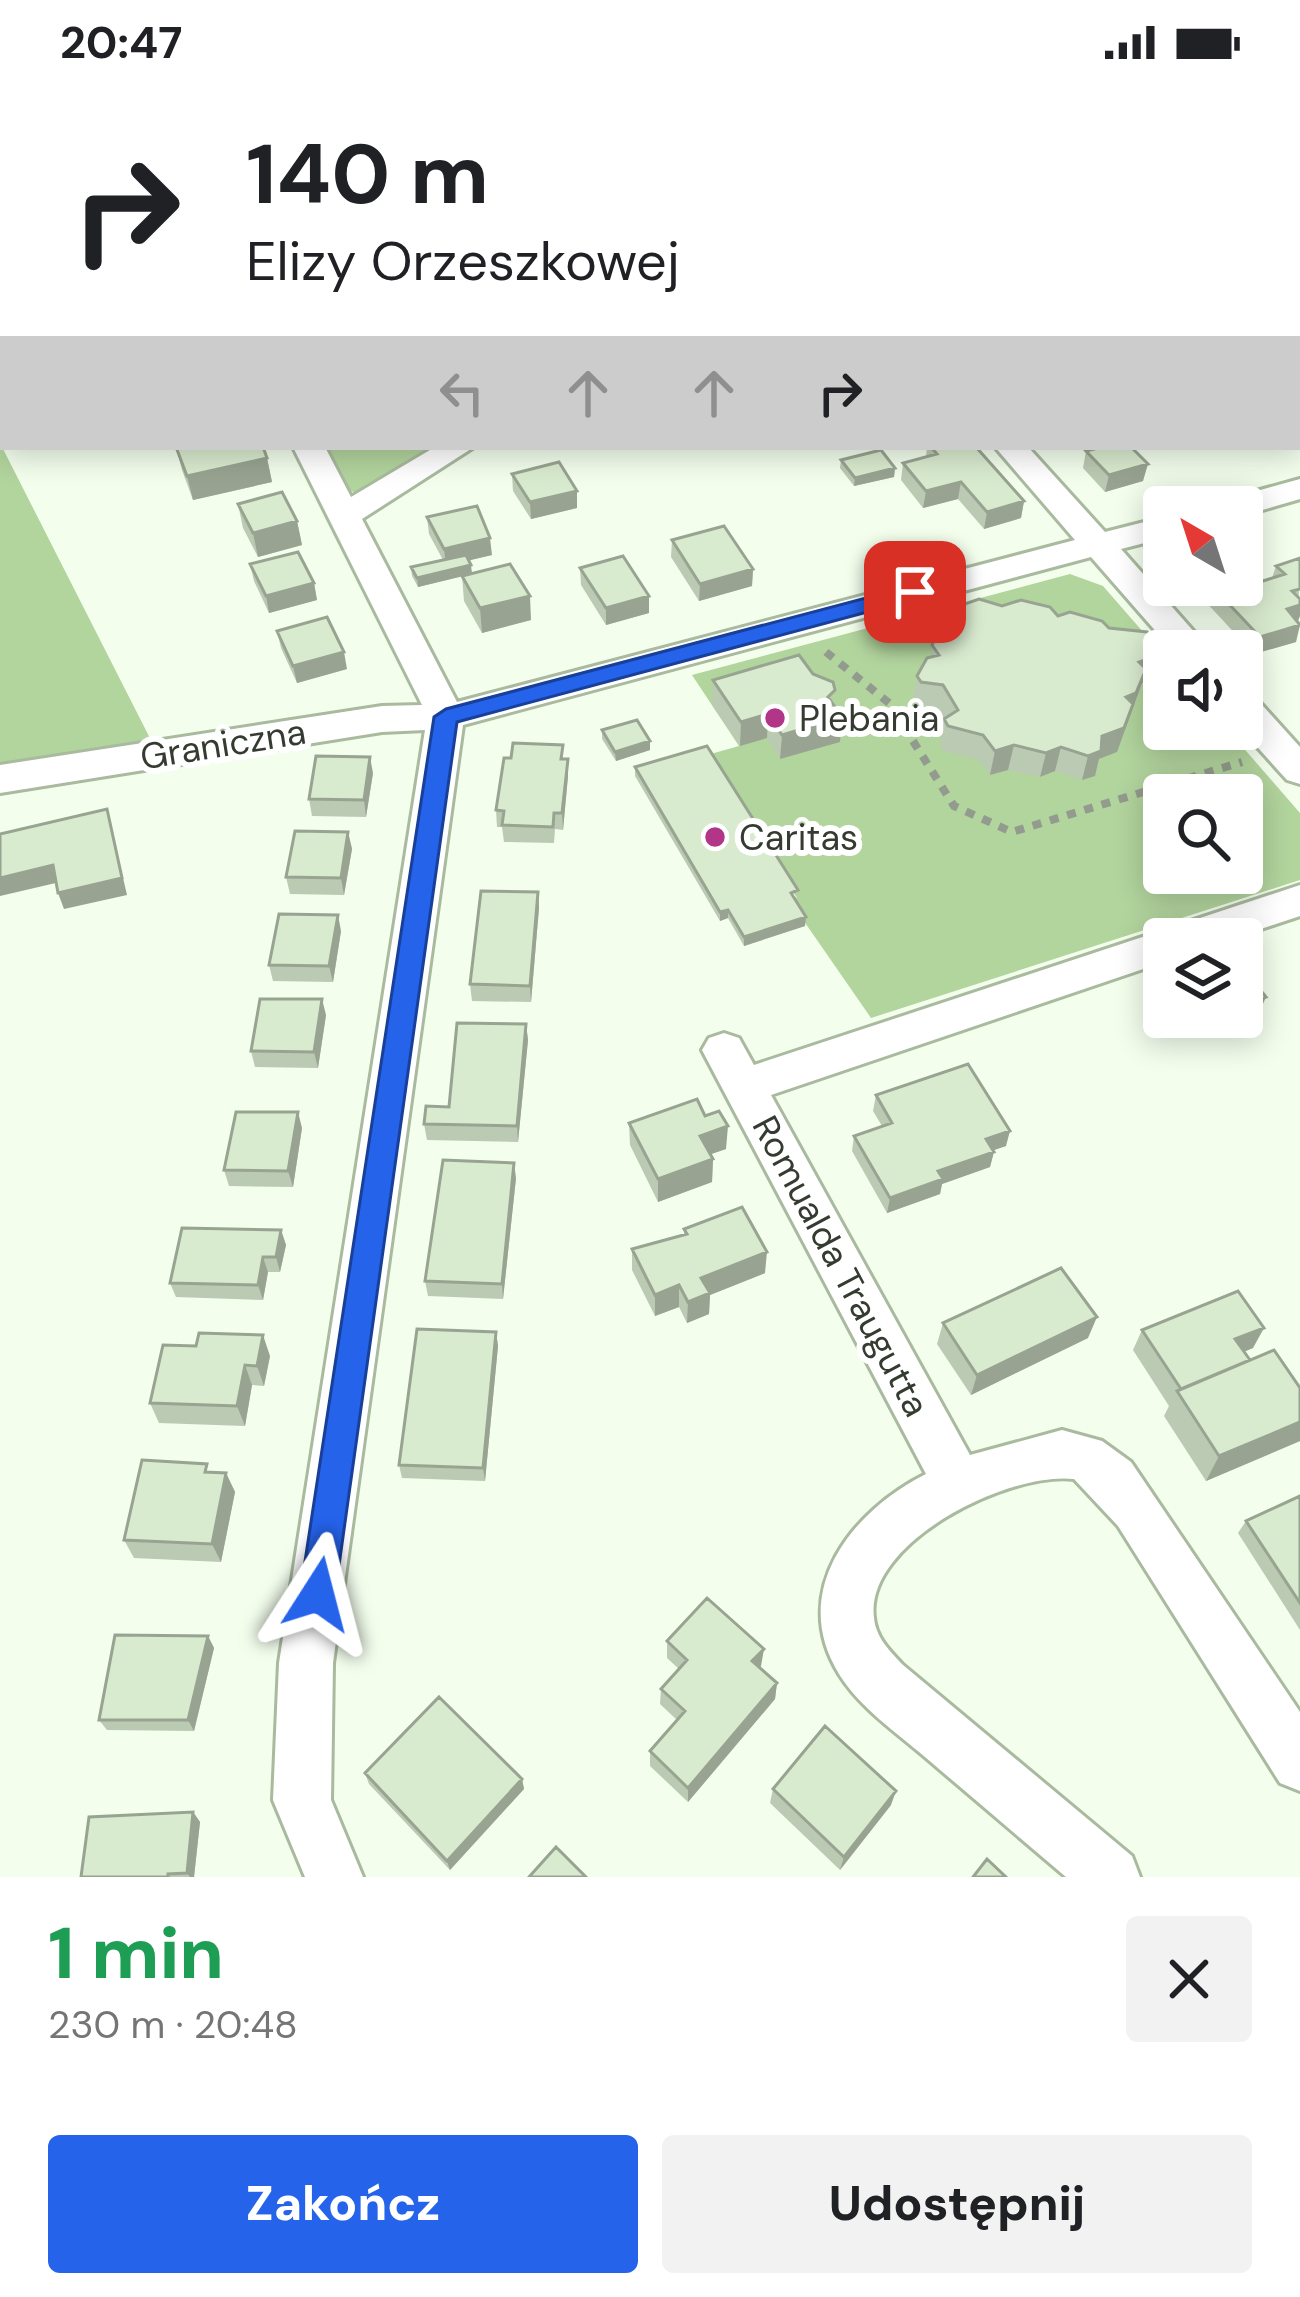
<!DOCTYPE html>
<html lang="pl">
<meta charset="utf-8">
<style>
:root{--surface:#fff;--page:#f2f2f2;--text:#202124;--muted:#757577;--accent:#2563eb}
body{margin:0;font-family:"DM Sans",sans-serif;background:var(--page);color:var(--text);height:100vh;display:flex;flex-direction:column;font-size:45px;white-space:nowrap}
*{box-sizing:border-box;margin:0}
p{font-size:39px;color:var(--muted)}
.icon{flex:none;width:66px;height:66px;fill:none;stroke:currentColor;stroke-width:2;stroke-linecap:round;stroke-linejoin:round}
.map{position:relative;height:1793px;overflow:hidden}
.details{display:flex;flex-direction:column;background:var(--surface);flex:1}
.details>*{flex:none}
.top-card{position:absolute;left:0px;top:0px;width:1302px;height:366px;box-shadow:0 6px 30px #0003;background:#fff;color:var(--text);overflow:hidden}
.needle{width:78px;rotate:321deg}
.tools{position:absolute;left:1143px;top:402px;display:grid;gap:24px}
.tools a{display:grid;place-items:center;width:120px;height:120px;border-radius:12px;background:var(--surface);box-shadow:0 6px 30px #0003;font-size:60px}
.pin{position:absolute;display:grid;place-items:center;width:102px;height:102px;color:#fff;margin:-51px;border-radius:24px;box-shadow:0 6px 18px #0006}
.me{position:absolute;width:132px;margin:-66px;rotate:9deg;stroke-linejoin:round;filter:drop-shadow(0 0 9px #0008)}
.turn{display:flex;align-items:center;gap:42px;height:252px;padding:0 48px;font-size:54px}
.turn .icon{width:156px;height:156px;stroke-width:2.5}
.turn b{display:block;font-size:84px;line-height:102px}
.lanes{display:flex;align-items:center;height:114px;padding:0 48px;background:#0003;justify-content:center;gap:60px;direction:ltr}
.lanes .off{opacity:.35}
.round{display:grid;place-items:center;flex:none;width:126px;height:126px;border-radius:12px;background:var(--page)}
.summary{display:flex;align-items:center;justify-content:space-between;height:204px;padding:0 48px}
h1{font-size:72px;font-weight:800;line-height:90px;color:#1e9e55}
.primary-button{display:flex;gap:24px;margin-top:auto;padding:24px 48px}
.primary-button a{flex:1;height:138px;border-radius:12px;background:var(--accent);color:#fff;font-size:48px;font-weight:800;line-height:138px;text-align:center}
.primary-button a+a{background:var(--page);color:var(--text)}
.status{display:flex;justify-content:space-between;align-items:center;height:84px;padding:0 60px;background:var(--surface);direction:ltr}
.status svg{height:33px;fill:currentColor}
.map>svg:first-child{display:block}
.green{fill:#b2d49d;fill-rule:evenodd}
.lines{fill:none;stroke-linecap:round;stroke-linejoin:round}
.service-casing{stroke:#a9ba9f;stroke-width:27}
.minor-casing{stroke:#a9ba9f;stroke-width:6}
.path{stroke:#929b8d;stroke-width:8;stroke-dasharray:9 9;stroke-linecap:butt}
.service{stroke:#fff;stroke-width:21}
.minor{fill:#fff;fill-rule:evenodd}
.wall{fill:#bbcab2}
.shaded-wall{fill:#98a491}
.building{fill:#d9ebcf;stroke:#98a491;stroke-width:3}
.route{fill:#2563eb;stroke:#184099;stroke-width:3}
.poi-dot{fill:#b13688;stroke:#fff;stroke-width:4.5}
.labels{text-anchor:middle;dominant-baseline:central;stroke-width:12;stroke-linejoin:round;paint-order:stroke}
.poi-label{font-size:36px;fill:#343b30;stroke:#fff;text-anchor:start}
.street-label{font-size:36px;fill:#343b30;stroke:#fff}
</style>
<div class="status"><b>20:47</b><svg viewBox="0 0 49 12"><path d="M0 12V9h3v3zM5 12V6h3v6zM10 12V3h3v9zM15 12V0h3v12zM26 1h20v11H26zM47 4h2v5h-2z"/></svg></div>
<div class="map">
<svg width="1300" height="1793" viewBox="0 0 1300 1793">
<rect width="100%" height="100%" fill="#f3feed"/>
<path class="green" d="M0 359 158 670 0 695Z
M325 363H443L356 409 346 405Z
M1070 490 1103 502 1164 572V645H1227L1300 729V796L871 934 790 817 797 814 707 671 739 662 692 591ZM1164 711H1242V789H1164Z"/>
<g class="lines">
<defs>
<path id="service" d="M341 3 344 0"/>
<path id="minor" d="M676 0H702L704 3H678Z
M1085 0H1113L1115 3H1087Z
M1300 26V43H1299V26Z
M1299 159 1300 160V178L1299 177Z
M293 363H325L351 413 435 363H474L362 435 457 618 1075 456 995 363H1028L1105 448 1164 433V454L1121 465 1211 567H1173L1091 473 463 641 333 1579 331 1716 363 1793H305L273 1716 279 1579 425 646 382 648 0 709V681L382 622 422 621Z
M1300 395V415L1242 432V423H1219L1224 416Z
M1242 609 1255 613 1300 663V700L1287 696 1241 645Z
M1300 801V832L1231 855H1164V878L771 1011 970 1371 1062 1346 1102 1357 1131 1378 1300 1628V1707L1280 1699 1118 1442 1074 1395C1010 1387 864 1458 874 1534 876 1554 890 1567 903 1581L1132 1772 1140 1793H1066C1019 1753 972 1713 925 1673 896 1648 860 1624 839 1590 788 1507 852 1427 926 1390L702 966 709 954 724 949 739 954 754 981Z"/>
</defs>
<use href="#service" class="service-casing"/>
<use href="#minor" class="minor-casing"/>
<path class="path" d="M826 568 889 619 954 722 1012 748 1242 678"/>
<use href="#service" class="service"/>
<use href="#minor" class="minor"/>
</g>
<path class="wall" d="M728 0H836L834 3H731Z
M998 0H1065L1064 3H1002Z
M176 363 267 374 272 398 193 416 182 386Z
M927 363H976L1024 417 1021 434 984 445 958 415 923 424 901 396 903 379 926 373Z
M1086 367 1143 397 1105 408 1083 384Z
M841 376 895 384 894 393 854 402 840 384Z
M512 390 577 424 531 435 513 407Z
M238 420 297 437 302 461 258 473 243 444Z
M427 433 492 471 469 476 472 490 531 536 482 549 464 517 462 492 418 503 412 492 411 483 443 476 429 450Z
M672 456 753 485 752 502 699 517 671 473Z
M1300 474 1298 537 1296 558 1254 570 1203 515 1208 501H1242L1263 497 1272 494 1276 482Z
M250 480 314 499 317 516 269 529 254 497Z
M580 484 649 529 606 541 581 501Z
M959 522H1002L1058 532 1149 597 1142 599 1117 668 1099 675 1095 692 1082 696 1055 687 1040 693 1008 686 990 691 979 676 944 667 940 660 944 635 939 625 917 623 913 616 917 592 930 573 932 561 957 534Z
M277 547 347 585 297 599 281 564Z
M713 596 834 621 840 658 780 675 767 654 740 662 712 621Z
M602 646 650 666 616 677 602 655Z
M563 661V675H568V692L563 746 555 745 554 759 504 758 502 743H497L496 726 511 674Z
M635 683 798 815H795L805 842 744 862 728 834 720 837 635 692Z
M373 689 366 733 312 732 309 715Z
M348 748 352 765 344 811 290 810 286 793Z
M538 808 539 824 531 918 472 917 470 900Z
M341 847 333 898 273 897 269 881Z
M1259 929 1215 944 1206 933H1242Z
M326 931 318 984 255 983 251 967Z
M526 940 528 956 518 1058 427 1056 424 1040 449 1023Z
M876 1011 1006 1062 994 1066 990 1083 942 1100 940 1110 887 1129 852 1067 854 1052 882 1042 873 1027Z
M705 1032 726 1065 710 1070 713 1075 712 1098 658 1118 630 1061 629 1039Z
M302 1044 293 1103 229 1102 224 1086Z
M516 1094 503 1215 428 1212 425 1197Z
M684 1145 765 1189 710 1211 709 1230 687 1239 679 1223 655 1232 632 1186V1165L684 1150Z
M281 1146 286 1161 280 1188H268L263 1216 176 1213 170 1199Z
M943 1239 1088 1254 971 1311 937 1260Z
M1142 1246 1253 1264 1244 1268 1250 1276 1300 1304V1357L1206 1397 1164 1332 1169 1322 1133 1266Z
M496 1248 498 1262 485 1397 402 1394 399 1381Z
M270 1272 264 1302 252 1301 245 1342 159 1339 150 1319Z
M211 1388 226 1389 235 1408 221 1478 134 1474 124 1456Z
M1300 1412V1546L1238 1449 1246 1437Z
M208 1552 214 1564 194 1647 107 1646 99 1636Z
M667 1557 764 1565 759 1584 777 1599 775 1615 688 1718 650 1682V1667L677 1636 660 1620 661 1605 679 1585 667 1574Z
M365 1689 522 1695 524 1705 450 1786 369 1700Z
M773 1705 891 1721 840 1786 770 1719Z
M193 1728 200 1738 194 1793H81Z"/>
<path class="shaded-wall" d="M278 0H316V1L294 3H252Z
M935 0H951L950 3H922Z
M1028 0H1065L1064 3H1020Z
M0 44H3V74H0Z
M267 374 272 398 193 416 187 392Z
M1148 380 1143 397 1105 408 1109 391Z
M895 384 894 393 854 402 855 394Z
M961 398 958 415 923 424 926 407Z
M577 407V424L531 435 530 418Z
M1024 417 1021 434 984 445 987 428Z
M297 437 302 461 258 473 253 449Z
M490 454 492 471 446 482 444 465Z
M471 481 472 490 418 503 417 494Z
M753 485 752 502 699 517 700 500Z
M314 499 317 516 269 529 266 512Z
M530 512 531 536 482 549 480 524Z
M649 512V529L606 541V524Z
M1300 521V532L1298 537 1287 525Z
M1300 541 1296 558 1254 570 1260 553Z
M344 568 347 585 297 599 293 582Z
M1156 572 1149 597 1142 599 1117 668 1099 675 1095 692 1082 696 1088 672 1102 652 1120 638 1139 578Z
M768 630 767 654 740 662 741 638Z
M842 633 840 658 780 675 782 651Z
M650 657V666L616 677 615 668Z
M1014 661 1008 686 990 691 995 667Z
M1061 663 1055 687 1040 693 1046 669Z
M370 673 373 689 366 733 364 716Z
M568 675V692L563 746 562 729Z
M107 725 127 811 64 825 58 809Z
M348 748 352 765 344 811 341 794Z
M53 781 60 798 0 812V794Z
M538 808 539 824 531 918 530 902Z
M728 826V834L720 837V828Z
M338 831 341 847 333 898 329 882Z
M806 833 805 842 744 862V853Z
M1266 913 1259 929 1215 944 1219 933H1242V921Z
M322 915 326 931 318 984 314 968Z
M526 940 528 956 518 1058 517 1042Z
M298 1028 302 1044 293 1103 288 1087Z
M728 1042 726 1065 700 1074V1052Z
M1010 1047 1006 1062 982 1070 986 1055Z
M994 1068 990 1083 942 1100 940 1110 887 1129 890 1114 938 1087Z
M713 1075 712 1098 658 1118V1095Z
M514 1079 516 1094 503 1215 502 1200Z
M281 1146 286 1161 280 1188 276 1173Z
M767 1168 765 1189 710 1211 709 1230 687 1239 688 1218 701 1194Z
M263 1173 268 1188 263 1216 258 1201Z
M679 1201V1223L655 1232V1211Z
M1097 1233 1088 1254 971 1311 977 1291Z
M1264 1244 1253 1264 1225 1275 1235 1255Z
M496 1248 498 1262 485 1397 483 1384Z
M263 1251 270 1272 264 1302 257 1282Z
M245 1281 252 1301 245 1342 237 1322Z
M1300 1338V1357L1206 1397 1219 1372Z
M226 1389 235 1408 221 1478 212 1460Z
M208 1552 214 1564 194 1647 188 1636Z
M764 1565 761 1582 750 1594 752 1577Z
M777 1599 775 1615 688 1718V1704Z
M522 1695 524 1705 450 1786 447 1777Z
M896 1707 891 1721 840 1786 844 1773Z
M193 1728 200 1738 194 1793H190L187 1789Z"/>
<path class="building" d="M0 0H175L176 3H3V44H0Z
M213 0H279L252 3H214Z
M349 0H418L420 3H351Z
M561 0H631L633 3H556L555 1Z
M744 0H776L762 3H747Z
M1166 0H1202L1206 3H1169Z
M1229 0H1242L1245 3H1215Z
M176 363H263L267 374 187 392Z
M931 363H976L1024 417 987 428 961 398 926 407 903 379 937 370Z
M1102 363H1131L1148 380 1109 391 1086 367Z
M881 366 895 384 855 394 841 376Z
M559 378 577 407 530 418 512 390Z
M282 408 297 437 253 449 238 420Z
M477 422 490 454 444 465 427 433Z
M724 442 753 485 700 500 672 456Z
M298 468 314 499 266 512 250 480Z
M466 471 471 481 417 494 411 483Z
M623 472 649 512 606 524 580 484Z
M1300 474V505L1292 507 1300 515V521L1287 525 1300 541 1260 553 1211 501H1242V488L1251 485 1263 497 1285 490 1276 482Z
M510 480 530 512 480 524 462 492Z
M979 515 1002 522 1021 516 1050 523 1058 532 1070 528 1102 537 1109 544 1147 548 1157 560 1156 572 1139 578 1146 585 1136 609 1126 613 1133 620 1124 644 1102 652 1101 667 1088 672 1061 663 1046 669 1014 661 995 667 983 651 948 642 944 635 958 626 943 601 921 598 917 592 927 574 939 571 932 561 942 542 958 534 959 522Z
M327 533 344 568 293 582 277 547Z
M799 571 813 590 833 598 835 606 828 613 842 633 782 651 768 630 741 638 713 596Z
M637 636 650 657 615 668 602 646Z
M513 659 563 661 561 675H568L562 729H554L553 743 502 741 504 727 496 726 504 674H511Z
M707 662 798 806 791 809 806 833 744 853 728 826 720 828 635 683Z
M316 672 370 673 364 716 309 715Z
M107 725 122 794 58 809 53 781 0 794V750Z
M295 747 348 748 341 794 286 793Z
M481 807 538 808 530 902 470 900Z
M279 830 338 831 329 882 269 881Z
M1242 883 1266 913 1242 921Z
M260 915H322L314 968 251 967Z
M457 939 526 940 517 1042 424 1040 426 1022 449 1023Z
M968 980 1010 1047 986 1055 994 1068 938 1087 943 1095 890 1114 854 1052 892 1039 876 1011Z
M697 1015 705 1032 719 1027 728 1042 700 1052 713 1075 658 1095 629 1039Z
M236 1028H298L288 1087 224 1086Z
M443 1076 514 1079 502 1200 425 1197Z
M742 1123 767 1168 701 1194 710 1209 688 1218 679 1201 655 1211 632 1165 687 1150 684 1145Z
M182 1144 281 1146 276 1173H263L258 1201 170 1199Z
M1061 1184 1097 1233 977 1291 943 1239Z
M1238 1207 1264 1244 1235 1255 1250 1276 1181 1305 1142 1246Z
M417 1245 496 1248 483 1384 399 1381Z
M199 1249 263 1251 257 1282 245 1281 237 1322 150 1319 163 1261 196 1262Z
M1274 1266 1300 1304V1338L1219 1372 1177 1307Z
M142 1376 207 1380 205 1388 226 1389 212 1460 124 1456Z
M1300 1412V1519L1246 1437Z
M707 1514 764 1565 752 1577 777 1599 688 1704 650 1667 685 1627 661 1605 687 1576 667 1557Z
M115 1551 208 1552 188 1636H99Z
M439 1613 522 1695 447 1777 365 1689Z
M825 1642 896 1707 844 1773 773 1705Z
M193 1728 187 1789 168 1790V1793H81L89 1733Z
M556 1763 586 1793H529Z
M987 1775 1006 1793H973Z"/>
<path class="route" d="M915 501 923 503V513L457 638 335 1510 330 1522 318 1527 305 1522 300 1510 434 633 446 625Z"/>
<g class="poi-dot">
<circle cx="775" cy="634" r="12"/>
<circle cx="715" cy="753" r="12"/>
</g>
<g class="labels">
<g class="poi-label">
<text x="799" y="634">Plebania</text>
<text x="739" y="753">Caritas</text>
</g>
<g class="street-label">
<text transform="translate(223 660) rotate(-9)">Graniczna</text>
<text transform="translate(841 1182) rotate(62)">Romualda Traugutta</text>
</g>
</g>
</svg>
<div class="tools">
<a><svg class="needle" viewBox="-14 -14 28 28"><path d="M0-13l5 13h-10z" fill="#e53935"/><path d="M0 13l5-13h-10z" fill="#757577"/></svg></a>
<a><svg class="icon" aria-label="sound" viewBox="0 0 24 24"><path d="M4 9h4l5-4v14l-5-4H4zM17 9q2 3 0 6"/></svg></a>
<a><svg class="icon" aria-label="search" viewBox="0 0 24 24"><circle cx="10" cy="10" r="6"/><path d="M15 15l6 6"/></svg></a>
<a><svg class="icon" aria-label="layers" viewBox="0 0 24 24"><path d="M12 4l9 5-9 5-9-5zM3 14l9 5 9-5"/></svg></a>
</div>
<div class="pin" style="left:915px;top:508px;background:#d93025"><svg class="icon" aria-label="arrive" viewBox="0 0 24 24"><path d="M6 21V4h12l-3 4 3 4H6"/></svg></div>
<svg class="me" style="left:318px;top:1510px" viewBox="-20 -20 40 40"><path d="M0-17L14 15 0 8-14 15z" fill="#2563eb" stroke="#fff" stroke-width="4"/></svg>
<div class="top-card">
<div class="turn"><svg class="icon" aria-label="right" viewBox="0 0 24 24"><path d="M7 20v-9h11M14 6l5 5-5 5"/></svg><div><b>140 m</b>Elizy Orzeszkowej</div></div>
<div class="lanes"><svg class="icon off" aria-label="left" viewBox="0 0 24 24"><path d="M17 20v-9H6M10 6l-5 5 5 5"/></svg><svg class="icon off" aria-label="ahead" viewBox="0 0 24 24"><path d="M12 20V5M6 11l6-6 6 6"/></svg><svg class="icon off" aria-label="ahead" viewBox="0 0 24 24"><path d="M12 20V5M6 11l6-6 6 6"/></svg><svg class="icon" aria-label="right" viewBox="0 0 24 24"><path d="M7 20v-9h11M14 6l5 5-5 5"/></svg></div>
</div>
</div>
<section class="details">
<div class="summary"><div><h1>1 min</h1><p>230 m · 20:48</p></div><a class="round"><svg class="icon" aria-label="close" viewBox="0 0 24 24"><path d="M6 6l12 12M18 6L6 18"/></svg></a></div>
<div class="primary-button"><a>Zakończ</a><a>Udostępnij</a></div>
</section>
